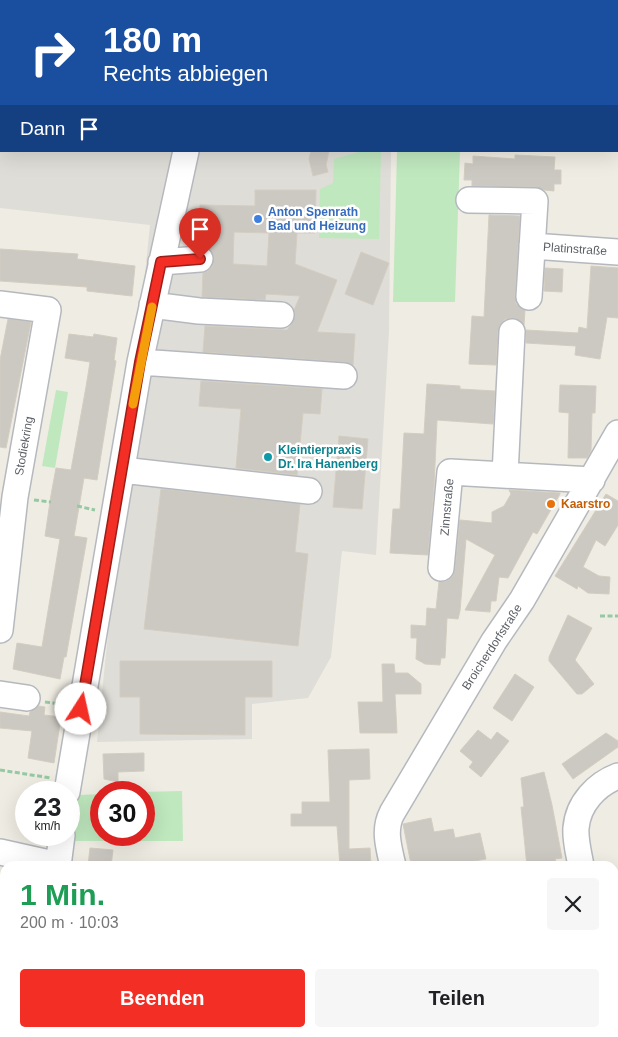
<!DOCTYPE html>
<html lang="de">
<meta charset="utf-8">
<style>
:root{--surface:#fff;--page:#f6f6f6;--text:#202124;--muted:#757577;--accent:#f22e25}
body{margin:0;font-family:Arial,sans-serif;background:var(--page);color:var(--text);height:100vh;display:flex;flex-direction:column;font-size:19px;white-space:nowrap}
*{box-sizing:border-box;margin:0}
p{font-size:16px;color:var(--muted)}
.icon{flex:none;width:28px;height:28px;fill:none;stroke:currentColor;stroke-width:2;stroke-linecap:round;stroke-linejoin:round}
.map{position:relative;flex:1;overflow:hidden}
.details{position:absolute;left:0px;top:861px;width:619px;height:176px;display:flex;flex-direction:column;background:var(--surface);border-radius:15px 15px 0 0;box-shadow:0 5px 20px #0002}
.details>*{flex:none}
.top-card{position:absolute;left:0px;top:0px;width:619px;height:152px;box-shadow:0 5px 20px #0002;background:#1a4fa0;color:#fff;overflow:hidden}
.speed{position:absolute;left:15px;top:781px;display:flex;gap:10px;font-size:25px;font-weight:700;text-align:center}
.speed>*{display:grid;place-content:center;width:65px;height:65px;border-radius:50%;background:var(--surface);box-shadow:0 5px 20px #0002;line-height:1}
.speed small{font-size:12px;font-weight:400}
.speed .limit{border:8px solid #d22;background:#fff;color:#111}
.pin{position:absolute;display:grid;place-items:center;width:42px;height:42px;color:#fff;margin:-51px -21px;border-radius:50% 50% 50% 0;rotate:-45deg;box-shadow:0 0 5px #0007}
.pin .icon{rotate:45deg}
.me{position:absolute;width:55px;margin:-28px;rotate:10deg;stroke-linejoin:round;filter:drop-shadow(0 0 4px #0008)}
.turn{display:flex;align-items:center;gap:18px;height:105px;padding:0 20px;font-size:22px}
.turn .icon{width:65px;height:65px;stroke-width:2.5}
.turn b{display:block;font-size:35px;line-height:42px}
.then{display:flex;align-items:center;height:48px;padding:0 20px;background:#0003;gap:10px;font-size:19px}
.round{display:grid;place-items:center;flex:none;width:52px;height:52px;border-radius:5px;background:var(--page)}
.summary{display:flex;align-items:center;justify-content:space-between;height:85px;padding:0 20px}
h1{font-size:30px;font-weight:700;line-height:38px;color:#1e9e55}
.action{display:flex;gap:10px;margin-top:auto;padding:10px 20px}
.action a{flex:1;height:58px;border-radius:5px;background:var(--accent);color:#fff;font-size:20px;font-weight:700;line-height:58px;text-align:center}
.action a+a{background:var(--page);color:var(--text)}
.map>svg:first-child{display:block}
.industrial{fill:#dfddd7}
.green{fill:#bfe8be}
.building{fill:#ccc8c2;stroke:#d4cdc1;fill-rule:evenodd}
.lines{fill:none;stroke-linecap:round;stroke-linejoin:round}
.minor-casing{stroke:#b5b9be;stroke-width:28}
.path{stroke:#96c9a3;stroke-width:3;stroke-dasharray:5 2.5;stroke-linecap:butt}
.minor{stroke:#fff;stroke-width:25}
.route-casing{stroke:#9d1e18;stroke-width:12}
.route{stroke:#f22e25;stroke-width:9}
.slow{stroke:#f59e0b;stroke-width:9}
.shop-dot{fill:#3f7fe0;stroke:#fff;stroke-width:2}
.culture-dot{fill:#0f9aa8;stroke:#fff;stroke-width:2}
.food-dot{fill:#e8710a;stroke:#fff;stroke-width:2}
.labels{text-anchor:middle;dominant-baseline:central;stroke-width:5;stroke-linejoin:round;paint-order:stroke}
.shop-label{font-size:12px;font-weight:bold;fill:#366cbe;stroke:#fff;text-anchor:start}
.street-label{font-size:12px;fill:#5b5f64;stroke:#fff}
.culture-label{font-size:12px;font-weight:bold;fill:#0d838f;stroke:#fff;text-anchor:start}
.food-label{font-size:12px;font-weight:bold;fill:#c56008;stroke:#fff;text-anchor:start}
</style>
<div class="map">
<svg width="618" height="1037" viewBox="0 0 618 1037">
<rect width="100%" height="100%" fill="#efece3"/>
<path class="industrial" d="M0 0H491L1 1V151H391L389 332 376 555 342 551 331 657 308 698 252 704V739L97 742 150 225 0 208Z"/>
<path class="green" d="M362 151H381L379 239 319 238 320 189 333 183 334 159Z
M460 151 455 302H393L397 152Z
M56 390 68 392 55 468 42 466Z
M182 791 183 841H70L79 795 101 794V835H144V792H138Z"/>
<path class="building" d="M311 151H329L326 165 328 172 313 176 309 159Z
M515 155 555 157 554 170H561V184H554V191L544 190 535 187 472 186V180H464L465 163 473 164V156L515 159Z
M255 190H316L315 233H297L295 264 337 280 317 332 355 334 353 365 345 362 203 352 205 326 287 330 293 322 295 316 294 310 300 296 266 294 265 300 202 297 203 273 208 271 213 266 214 258 212 251 204 246 205 240H199L200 205 255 206ZM234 232 269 233 267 266 233 264Z
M489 215 520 216 515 296 516 304 525 310 524 325 519 320 512 318 505 319 500 325 498 331 496 365 469 364 472 316 484 317Z
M0 249 78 254 77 259 135 266 132 296 87 291V287L0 281Z
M361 252 389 263 373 305 345 294Z
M591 266 618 268V318L607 317 600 359 575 355 576 346 526 343V330L578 333 579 327 587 329Z
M545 268 563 269 562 292 544 291Z
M8 319 31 322 6 448 0 447V360Z
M69 334 93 337 94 334 117 338 114 360 116 361 97 480 84 478 74 536 87 538 66 657H64L60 679 13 669 17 643 42 647 60 539 45 536 51 495 56 468 71 470 86 387 90 362 65 358Z
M201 381 322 389 320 414 303 413 297 475 236 468 241 409 199 406Z
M427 384 460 386V389L495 391 493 424 437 420 434 487 428 555 390 553 393 509H400L404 433 424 434Z
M560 385 596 386 595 413H592L591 451 587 458H568L569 413 559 412Z
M339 436 368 439 362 509 333 507Z
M161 489 300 504 295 552 308 554 298 646 144 629Z
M509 490 560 493V494L537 534 533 532 508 578 499 577 496 601H491L490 612 465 610 495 555 466 539 460 611 458 619 447 618 445 658H441L440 665 425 664 416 659 417 638H411V625L426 626 427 608 436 609 439 582 447 581 453 576 455 569 460 520 492 523V512L504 506 511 494Z
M606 494 618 501V525L605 546 596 540 583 567 599 576 610 577 609 594 588 593 578 586 577 589 555 576Z
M568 615 592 628 575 660 594 684 582 694H577L549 661V657Z
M120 661H272V697H245V735L140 734V697H120Z
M382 664H394L395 673H408L421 684V694H395L397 733H360L358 702H383Z
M515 674 534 687 512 721 493 708Z
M39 706 45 707 44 715 61 717 54 763 28 758 32 731 0 728V712L29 716 30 712Z
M478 730 491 740 497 732 509 741 481 777 469 767 473 762 460 751Z
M606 733 618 741V747L573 779 562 764Z
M369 749 370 779 349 780V849L370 848 371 866H340L337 826H291V814H302V802H330L328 750Z
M144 753V771L118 772V782L104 779 103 754Z
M544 772 552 805 562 858 555 859 557 866H527L521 807H524L521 778Z
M431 818 434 832 453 829 455 838 480 833 486 859 462 863V866H436V862L423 865V862L411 864 403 824Z
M90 848 113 850 111 866H88Z"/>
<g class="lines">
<defs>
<path id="minor" d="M239 0 244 1
M220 1V0
M0 98H1
M469 200 535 201 529 297
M532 246 618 252
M161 262 200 259
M0 304 48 310 15 497 0 630
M152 305 199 311 281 315
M140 362 344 376
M122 470 309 491
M505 475 512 332
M441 568 450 472 592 480
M0 694 27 698
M67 792 140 362 186 151
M0 852 58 865
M58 866 62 835
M393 866C389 848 383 830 392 813L494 641 522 600 618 433
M581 866C579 854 575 840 576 828 578 803 597 784 618 776
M0 977 5 978
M424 1032V1037
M42 1037 43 1032"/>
</defs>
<use href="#minor" class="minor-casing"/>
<path class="path" d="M34 500 51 502
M77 506 95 510
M600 616H618
M45 702 61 704
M0 770 51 778
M614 908H618
M614 955 618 954"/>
<use href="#minor" class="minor"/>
</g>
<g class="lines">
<defs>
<path id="route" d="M81 709 140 362 161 262 200 259"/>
</defs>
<use href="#route" class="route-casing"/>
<use href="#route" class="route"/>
<path class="slow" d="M133 404 152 307"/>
</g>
<circle class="shop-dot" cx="258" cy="219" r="5"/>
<circle class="culture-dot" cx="268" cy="457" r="5"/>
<circle class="food-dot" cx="551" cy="504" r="5"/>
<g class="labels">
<g class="shop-label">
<text x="268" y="212">Anton Spenrath<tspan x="268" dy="14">Bad und Heizung</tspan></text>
</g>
<g class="street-label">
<text transform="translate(575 249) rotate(4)">Platinstraße</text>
<text transform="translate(24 446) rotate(-80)">Stodiekring</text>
<text transform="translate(447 507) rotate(-85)">Zinnstraße</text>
<text transform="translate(492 647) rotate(-57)">Broicherdorfstraße</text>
</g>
<g class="culture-label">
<text x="278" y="450">Kleintierpraxis<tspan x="278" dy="14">Dr. Ira Hanenberg</tspan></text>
</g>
<g class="food-label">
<text x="561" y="504">Kaarstro</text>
</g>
</g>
</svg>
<div class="speed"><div>23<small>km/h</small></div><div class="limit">30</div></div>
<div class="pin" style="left:200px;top:259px;background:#d93025"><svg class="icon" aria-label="arrive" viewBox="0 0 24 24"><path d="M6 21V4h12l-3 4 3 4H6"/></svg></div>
<svg class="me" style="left:81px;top:709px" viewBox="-20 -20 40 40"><circle r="19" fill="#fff"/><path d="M0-13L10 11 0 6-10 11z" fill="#f22e25"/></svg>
<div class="top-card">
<div class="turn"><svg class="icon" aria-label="right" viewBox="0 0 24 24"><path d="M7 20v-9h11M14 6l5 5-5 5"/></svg><div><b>180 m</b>Rechts abbiegen</div></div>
<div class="then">Dann<svg class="icon" aria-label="arrive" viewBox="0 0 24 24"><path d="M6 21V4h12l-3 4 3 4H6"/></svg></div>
</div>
<section class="details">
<div class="summary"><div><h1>1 Min.</h1><p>200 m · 10:03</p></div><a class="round"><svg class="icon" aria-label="close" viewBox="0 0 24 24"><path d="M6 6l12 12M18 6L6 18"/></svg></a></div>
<div class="action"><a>Beenden</a><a>Teilen</a></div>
</section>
</div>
